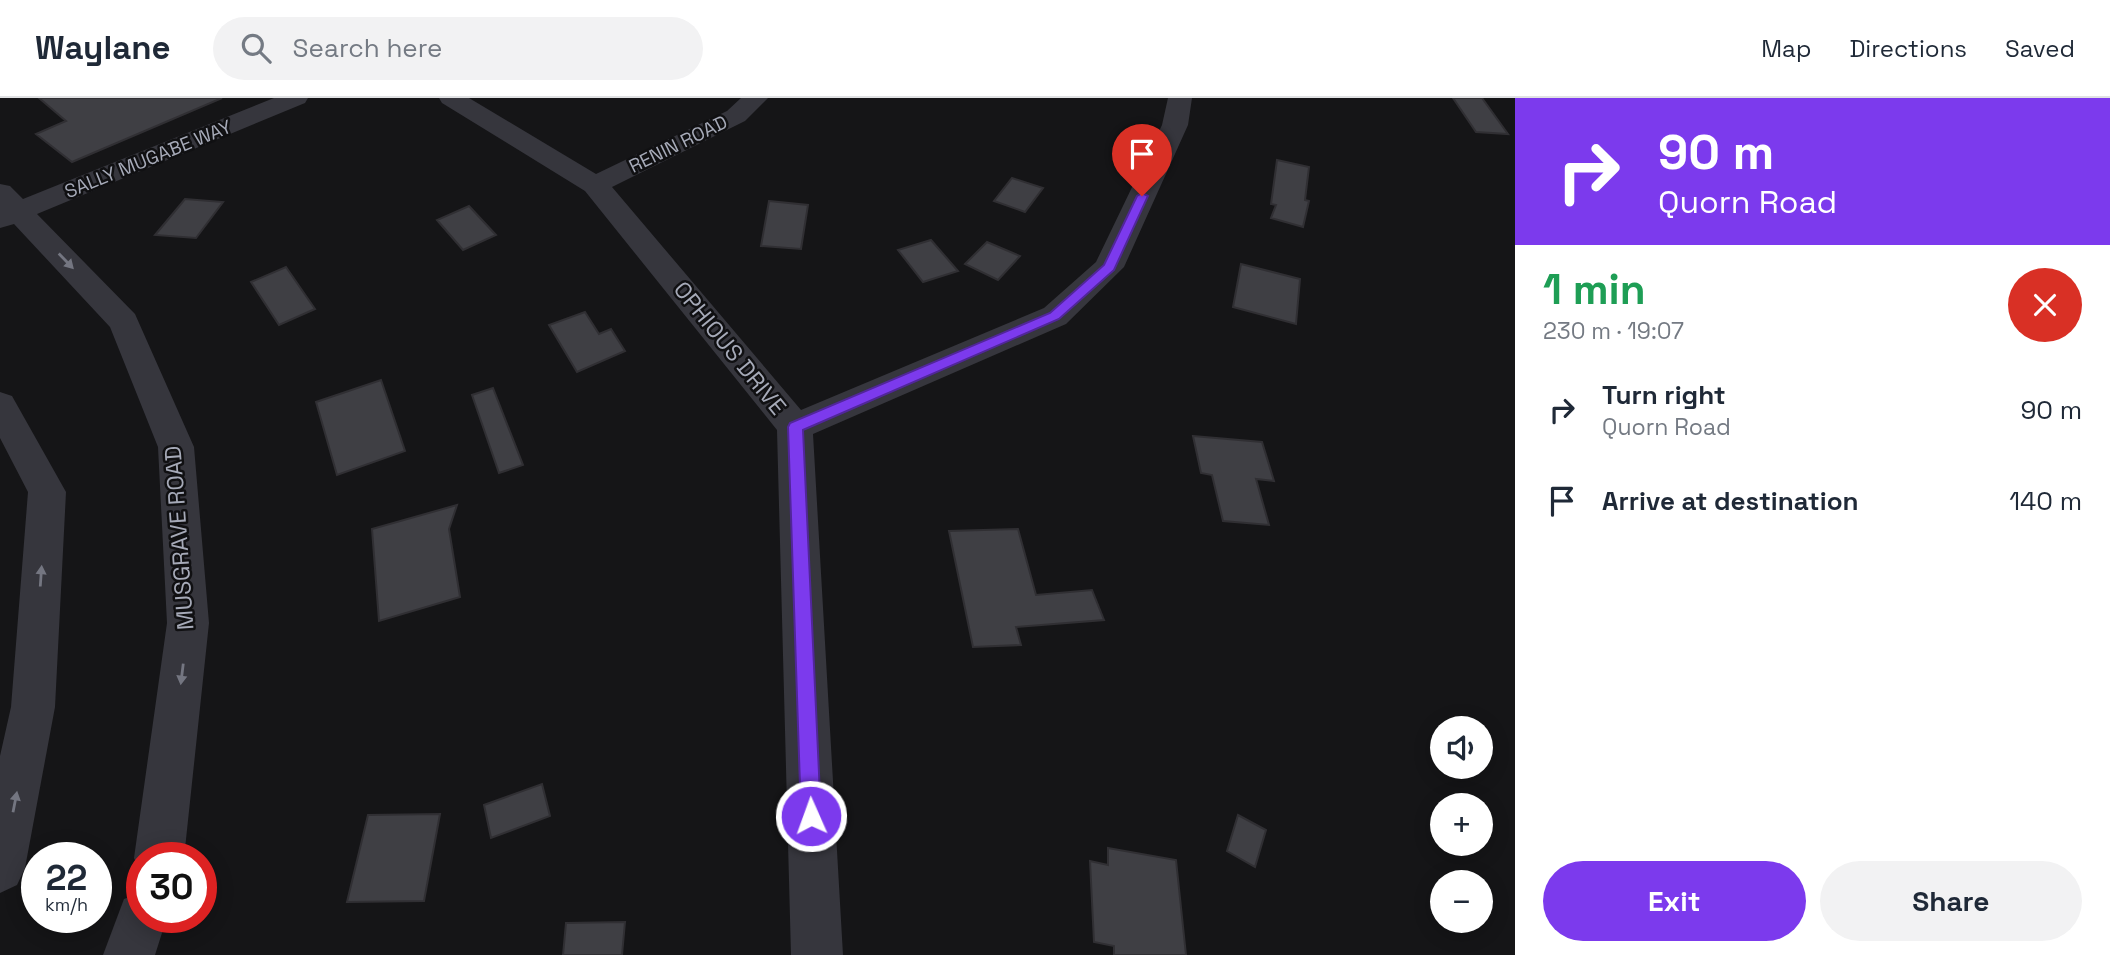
<!DOCTYPE html>
<meta charset="utf-8">
<style>
:root{--surface:#fff;--page:#f2f2f3;--text:#1f2937;--muted:#747a83;--line:#e0e1e3;--accent:#7c3aed}
body{margin:0;font-family:"Space Grotesk",sans-serif;background:var(--page);color:var(--text);height:100vh;display:flex;flex-direction:column;font-size:26px;white-space:nowrap}
*{box-sizing:border-box;margin:0}
p{font-size:23px;color:var(--muted)}
.icon{flex:none;width:38px;height:38px;fill:none;stroke:currentColor;stroke-width:2;stroke-linecap:round;stroke-linejoin:round}
.map{position:relative;flex:1;overflow:hidden}
.sheet{display:flex;flex-direction:column;background:var(--surface);width:595px}
.sheet>*{flex:none}
.guide{background:#7c3aed;color:#fff;overflow:hidden}
.fabs{position:absolute;left:1430px;top:618px;display:grid;gap:14px}
.fabs a{display:grid;place-items:center;width:63px;height:63px;border-radius:50%;background:var(--surface);box-shadow:0 4px 18px #0003;font-size:35px}
.speed{position:absolute;left:21px;top:744px;display:flex;gap:14px;font-size:35px;font-weight:700;text-align:center}
.speed>*{display:grid;place-content:center;width:91px;height:91px;border-radius:50%;background:var(--surface);box-shadow:0 4px 18px #0003;line-height:1}
.speed small{font-size:18px;font-weight:400}
.speed .limit{border:10px solid #d22;background:#fff;color:#111}
.pin{position:absolute;display:grid;place-items:center;width:60px;height:60px;color:#fff;margin:-72px -30px;border-radius:50% 50% 50% 0;rotate:-45deg;box-shadow:0 0 7px #0007}
.pin .icon{rotate:45deg}
.me{position:absolute;width:77px;margin:-38px;rotate:358deg;stroke-linejoin:round;filter:drop-shadow(0 0 5px #0008)}
.turn{display:flex;align-items:center;gap:24px;height:147px;padding:0 28px;font-size:32px}
.turn .icon{width:91px;height:91px;stroke-width:2.5}
.turn b{display:block;font-size:49px;line-height:60px}
.round{display:grid;place-items:center;flex:none;width:74px;height:74px;border-radius:37px;background:var(--page)}
.headline{display:flex;align-items:center;justify-content:space-between;height:119px;padding:0 28px}
h1{font-size:42px;font-weight:700;line-height:52px;color:#1e9e55}
.action{display:flex;gap:14px;margin-top:auto;padding:14px 28px}
.action a{flex:1;height:80px;border-radius:42px;background:var(--accent);color:#fff;font-size:28px;font-weight:700;line-height:80px;text-align:center}
.action a+a{background:var(--page);color:var(--text)}
ul{padding:0;list-style:none}
li{display:flex;align-items:center;gap:21px;height:91px;padding:0 28px}
li div{flex:1}
li b{display:block;font-size:26px}
li em{font-style:normal}
header{display:flex;align-items:center;gap:42px;box-sizing:border-box;height:98px;padding:0 35px;background:var(--surface);border-bottom:2px solid var(--line)}
header strong{font-size:33px}
nav{display:flex;gap:38px;margin-inline-start:auto;font-size:24px}
.search{width:490px;height:63px;background:var(--page);display:flex;align-items:center;gap:18px;box-sizing:border-box;padding:0 24px;border-radius:38px;color:var(--muted);font-size:26px}
main{display:flex;flex:1;min-height:0}
.map>svg:first-child{display:block}
.building{fill:#3f3f44;stroke:#302f33;stroke-width:2}
.lines{fill:none;stroke-linecap:round;stroke-linejoin:round}
.street{fill:#36363d;fill-rule:evenodd}
.oneway{fill:#747681}
.route{fill:#7c3aed;stroke:#51269a;stroke-width:2}
.labels{text-anchor:middle;dominant-baseline:central;stroke-width:5;stroke-linejoin:round;paint-order:stroke}
.far-street-label{font-size:19px;fill:#a6aab8;stroke:#101012}
.street-label{font-size:23px;fill:#a6aab8;stroke:#101012}
</style>
<header>
<strong>Waylane</strong>
<div class="search"><svg class="icon" aria-label="search" viewBox="0 0 24 24"><circle cx="10" cy="10" r="6"/><path d="M15 15l6 6"/></svg>Search here</div>
<nav><a>Map</a><a>Directions</a><a>Saved</a></nav>
</header>
<main>
<div class="map">
<svg width="1515" height="857" viewBox="0 0 1515 857">
<rect width="100%" height="100%" fill="#151517"/>
<path class="building" d="M39 0H222L72 64 36 36 66 23Z
M1453 0H1482L1508 36 1476 34Z
M1277 62 1309 69 1305 102 1309 103 1303 129 1271 120 1276 107 1271 106Z
M1012 80 1043 90 1025 114 994 103Z
M185 101 223 104 196 140 155 137Z
M769 103 808 107 801 151 761 148Z
M469 108 496 137 463 152 437 122Z
M931 142 958 173 923 184 898 152Z
M987 144 1020 158 998 182 965 166Z
M1241 166 1300 181 1296 226 1233 209Z
M286 169 315 211 279 227 251 184Z
M585 214 599 236 611 231 625 253 577 274 549 227Z
M381 282 405 353 337 377 316 304Z
M493 290 523 367 499 375 472 297Z
M1193 338 1262 344 1274 383 1256 381 1269 427 1223 423 1212 377 1201 375Z
M457 407 449 431 460 499 379 523 372 431Z
M1018 431 1036 497 1092 492 1104 522 1016 529 1021 547 973 549 949 433Z
M542 686 550 718 491 740 484 707Z
M440 716 424 803 347 804 368 717Z
M1238 717 1266 732 1255 769 1227 753Z
M1108 750 1176 762 1186 857H1114V848L1094 844 1090 763 1108 767Z
M625 824 622 857H563L566 825Z"/>
<g class="lines">
<path class="street" d="M274 0H308L305 5 37 116 135 216 194 349 209 525 184 760H142V777L134 760 167 525 158 349 110 229 14 126 0 130V86L10 88 23 101Z
M439 0H469L596 76 727 13 741 0H768L745 23 612 89 801 312 1044 210 1096 164 1162 27 1168 0H1192L1188 27 1124 169 1066 226 813 336 843 857H791L777 332 585 93 442 5Z
M0 294 12 298 66 394 55 609 25 770 17 787 0 795V658L11 609 28 394 0 340Z
M142 794V819H167L155 857H103L124 801Z"/>
</g>
<defs><path id="oneway-solid" d="M-6-.8H1V-3.2L6.5 0L1 3.2V.8H-6Z" transform="scale(1.75)"/></defs>
<g class="oneway">
<use href="#oneway-solid" transform="translate(66 163) rotate(46)"/>
<use href="#oneway-solid" transform="translate(41 478) rotate(-86)"/>
<use href="#oneway-solid" transform="translate(182 576) rotate(97)"/>
<use href="#oneway-solid" transform="translate(15 704) rotate(-79)"/>
</g>
<path class="route" d="M1142 95 1148 98 1114 172 1059 221 803 332 821 718 818 725 811 728 804 725 801 718 788 329 790 325 1050 215 1104 167 1137 98Z"/>
<g class="labels">
<g class="far-street-label">
<text transform="translate(678 46) rotate(-26)">RENIN ROAD</text>
<text transform="translate(148 61) rotate(-22)">SALLY MUGABE WAY</text>
</g>
<g class="street-label">
<text transform="translate(730 250) rotate(51)">OPHIOUS DRIVE</text>
<text transform="translate(179 440) rotate(-94)">MUSGRAVE ROAD</text>
</g>
</g>
</svg>
<div class="fabs">
<a><svg class="icon" aria-label="sound" viewBox="0 0 24 24"><path d="M4 9h4l5-4v14l-5-4H4zM17 9q2 3 0 6"/></svg></a>
<a>+</a>
<a>−</a>
</div>
<div class="speed"><div>22<small>km/h</small></div><div class="limit">30</div></div>
<div class="pin" style="left:1142px;top:98px;background:#d93025"><svg class="icon" aria-label="arrive" viewBox="0 0 24 24"><path d="M6 21V4h12l-3 4 3 4H6"/></svg></div>
<svg class="me" style="left:811px;top:718px" viewBox="-20 -20 40 40"><circle r="17" fill="#7c3aed" stroke="#fff" stroke-width="3"/><path d="M0-11L8 9 0 5-8 9z" fill="#fff"/></svg>
</div>
<section class="sheet">
<div class="guide">
<div class="turn"><svg class="icon" aria-label="right" viewBox="0 0 24 24"><path d="M7 20v-9h11M14 6l5 5-5 5"/></svg><div><b>90 m</b>Quorn Road</div></div>
</div>
<div class="headline"><div><h1>1 min</h1><p>230 m · 19:07</p></div><a class="round" style="background:#d93025;color:#fff"><svg class="icon" aria-label="close" viewBox="0 0 24 24"><path d="M6 6l12 12M18 6L6 18"/></svg></a></div>
<ul>
<li><svg class="icon" aria-label="right" viewBox="0 0 24 24"><path d="M7 20v-9h11M14 6l5 5-5 5"/></svg><div><b>Turn right</b><p>Quorn Road</p></div><em>90 m</em></li>
<li><svg class="icon" aria-label="arrive" viewBox="0 0 24 24"><path d="M6 21V4h12l-3 4 3 4H6"/></svg><div><b>Arrive at destination</b></div><em>140 m</em></li>
</ul>
<div class="action"><a>Exit</a><a>Share</a></div>
</section>
</main>
